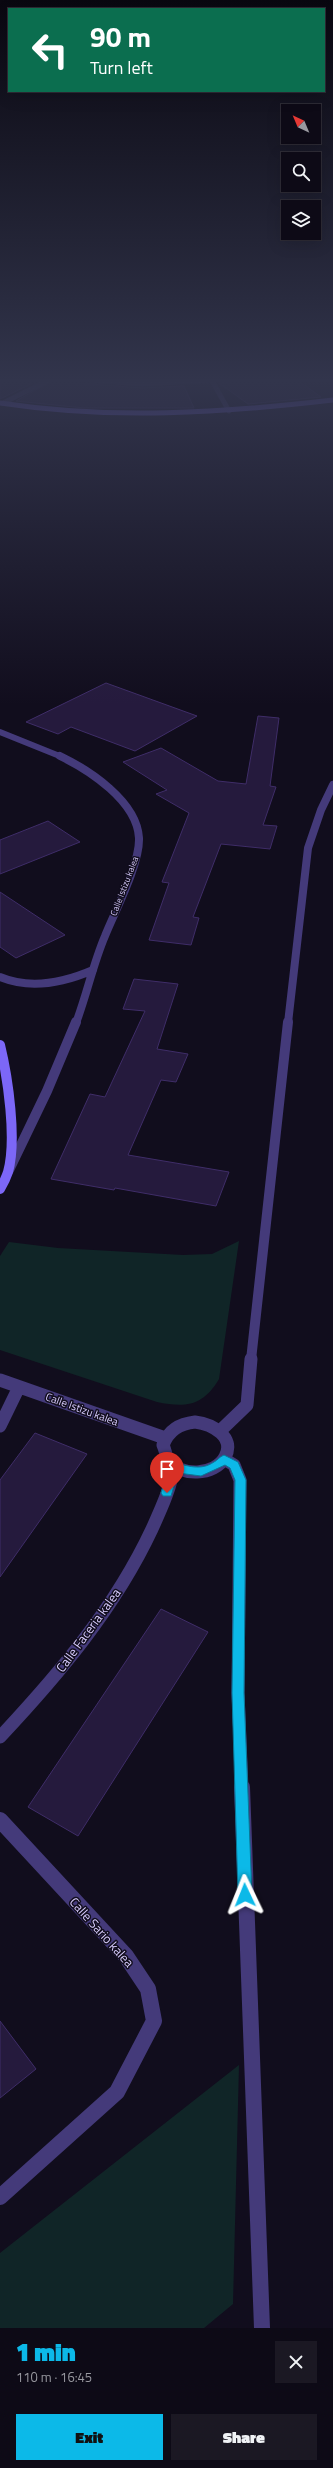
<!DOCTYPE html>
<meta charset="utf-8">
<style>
:root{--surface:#0d0a16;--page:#1b1823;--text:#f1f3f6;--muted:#9a9aa1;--line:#2d2b35;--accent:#0cb9e8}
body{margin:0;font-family:"Titillium Web",sans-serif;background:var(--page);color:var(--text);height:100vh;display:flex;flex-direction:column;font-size:15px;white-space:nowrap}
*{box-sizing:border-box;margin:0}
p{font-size:13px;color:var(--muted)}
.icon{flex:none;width:22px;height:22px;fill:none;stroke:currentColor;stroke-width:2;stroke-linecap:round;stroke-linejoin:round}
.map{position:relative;height:2328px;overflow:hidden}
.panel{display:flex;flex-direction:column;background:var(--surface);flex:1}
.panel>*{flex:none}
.banner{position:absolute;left:8px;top:8px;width:317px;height:84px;border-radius:0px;box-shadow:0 4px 16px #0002,0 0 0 1px var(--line);background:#0b6e4f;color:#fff;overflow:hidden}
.needle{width:26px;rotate:316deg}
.buttons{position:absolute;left:281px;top:104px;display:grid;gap:8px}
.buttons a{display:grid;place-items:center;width:40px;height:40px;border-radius:0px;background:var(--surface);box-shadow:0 4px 16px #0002,0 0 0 1px var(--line);font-size:20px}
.pin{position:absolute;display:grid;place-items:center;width:34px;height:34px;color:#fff;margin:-41px -17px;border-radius:50% 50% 50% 0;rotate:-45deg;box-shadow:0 0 4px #0007}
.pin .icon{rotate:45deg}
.me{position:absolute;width:44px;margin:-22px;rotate:358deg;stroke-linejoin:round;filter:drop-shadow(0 0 3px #0008)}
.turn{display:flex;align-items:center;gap:14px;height:84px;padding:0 16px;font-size:18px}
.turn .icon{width:52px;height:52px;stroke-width:2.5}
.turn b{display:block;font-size:28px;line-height:34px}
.round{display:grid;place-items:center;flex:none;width:42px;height:42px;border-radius:0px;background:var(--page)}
.head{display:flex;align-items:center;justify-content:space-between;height:68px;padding:0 16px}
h1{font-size:24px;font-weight:800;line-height:30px;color:var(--accent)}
.action{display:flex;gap:8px;margin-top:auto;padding:8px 16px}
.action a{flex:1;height:46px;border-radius:0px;background:var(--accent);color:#111;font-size:16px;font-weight:800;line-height:46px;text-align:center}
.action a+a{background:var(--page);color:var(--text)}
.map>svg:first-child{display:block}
.green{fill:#102527}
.building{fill:#251a3d;stroke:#3f2d68}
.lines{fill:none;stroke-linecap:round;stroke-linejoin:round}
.lane{stroke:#443a7a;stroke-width:5}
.street-far5{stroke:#443a7a;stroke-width:5}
.street-far4{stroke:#443a7a;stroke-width:6}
.street-far3{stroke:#443a7a;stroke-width:8}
.street-far2{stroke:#443a7a;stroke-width:10}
.street-far1{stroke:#443a7a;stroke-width:13}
.street{stroke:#443a7a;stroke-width:16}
.secondary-far1{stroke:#7c67f7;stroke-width:5}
.secondary{stroke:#7c67f7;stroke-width:10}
.route{fill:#0cb9e8;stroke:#087897}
.labels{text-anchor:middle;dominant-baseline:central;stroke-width:3;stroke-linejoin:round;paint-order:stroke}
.far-street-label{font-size:9px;fill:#d7cbfc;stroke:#110d1d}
.street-label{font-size:11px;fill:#d7cbfc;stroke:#110d1d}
.near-street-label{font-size:13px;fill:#d7cbfc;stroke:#110d1d}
</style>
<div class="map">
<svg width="333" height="2328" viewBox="0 0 333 2328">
<rect width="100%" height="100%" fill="#110d1d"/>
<path class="green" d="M239 1241 219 1379C203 1406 186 1408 157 1402L0 1350V1256L9 1242 58 1248 183 1255 212 1254Z
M239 2065 233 2304 204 2328H0V2253Z"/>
<path class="building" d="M10 379H41L0 399V383Z
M55 379H74L78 383 142 388 184 386 194 408H84L16 401Z
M258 379H296L321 397 248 404 219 383Z
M106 683 197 716 135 751 71 727 58 734 26 722Z
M258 716 279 718 270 786 276 787 263 825 277 826 270 849 221 844 193 917 199 918 191 945 149 940 169 883 162 882 189 813 156 794 167 790 123 762 161 748 218 781 246 784Z
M48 821 80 842 0 874V840Z
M0 892 65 935 16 958 0 947Z
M134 979 178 984 157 1049 188 1054 176 1082 161 1080 128 1155 229 1172 216 1206 115 1188 114 1190 51 1179 90 1094 105 1097 145 1011 123 1009Z
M35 1433 87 1454 0 1577V1480Z
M161 1609 208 1632 78 1836 28 1807Z
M0 2021 36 2069 0 2098Z"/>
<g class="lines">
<path class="lane" d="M3 403 51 379"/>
<path class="street-far5" d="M78 379 142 384 226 379
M211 379 229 411"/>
<path class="street-far4" d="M0 732 62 757"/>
<path class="street-far3" d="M60 756C89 770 137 801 139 838 140 864 115 911 105 936 93 964 87 994 76 1023
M0 977C31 990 63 983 93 970
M288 1023 308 848 321 810 333 785"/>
<path class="street-far2" d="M9 1170 47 1091 76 1022
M251 1360 288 1022"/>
<path class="street-far1" d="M0 1380 165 1438
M195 1422C212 1424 236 1437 225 1457 215 1476 180 1477 168 1460 166 1456 165 1449 163 1445 169 1430 179 1424 195 1422Z
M0 1426 19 1387
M220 1431 247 1405 251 1359
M224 1459 234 1465 240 1480 238 1693 242 1788
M0 1737C59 1674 115 1608 152 1529 161 1509 171 1488 174 1466"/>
<path class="street" d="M242 1787 262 2328
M0 1820 126 1956 148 1989 154 2021 117 2092 0 2197"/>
<path class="secondary-far1" d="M0 403C112 420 221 413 333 400"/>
<path class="secondary" d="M0 1045C8 1078 17 1140 8 1172 6 1178 3 1184 0 1189"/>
</g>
<linearGradient id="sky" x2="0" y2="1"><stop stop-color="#090710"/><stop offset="0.54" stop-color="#32354c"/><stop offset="1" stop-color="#32354c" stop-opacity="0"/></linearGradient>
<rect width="333" height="705" fill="url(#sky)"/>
<path class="route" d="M224 1455 238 1462 246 1480 244 1693 252 1895 250 1900 245 1902 241 1900 238 1895 232 1693 235 1480 230 1468 225 1465 201 1476 178 1473 171 1496H163L161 1493 170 1463 174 1462C187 1466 201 1471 214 1462 218 1460 219 1457 224 1455Z"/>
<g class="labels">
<g class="far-street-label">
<text transform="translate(124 886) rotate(-69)">Calle Istizu kalea</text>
</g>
<g class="street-label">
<text transform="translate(82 1409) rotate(20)">Calle Istizu kalea</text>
</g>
<g class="near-street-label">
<text transform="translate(88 1630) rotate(-54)">Calle Faceria kalea</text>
<text transform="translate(102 1932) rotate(48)">Calle Sario kalea</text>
</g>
</g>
</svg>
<div class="buttons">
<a><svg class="needle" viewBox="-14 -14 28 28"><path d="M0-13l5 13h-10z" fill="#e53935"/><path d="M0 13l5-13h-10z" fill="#9a9aa1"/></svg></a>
<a><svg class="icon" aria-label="search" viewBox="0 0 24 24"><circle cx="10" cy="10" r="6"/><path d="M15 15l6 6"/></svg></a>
<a><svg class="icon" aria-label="layers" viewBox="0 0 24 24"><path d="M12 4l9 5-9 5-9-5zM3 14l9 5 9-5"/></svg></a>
</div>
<div class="pin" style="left:167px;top:1493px;background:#d93025"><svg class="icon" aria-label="arrive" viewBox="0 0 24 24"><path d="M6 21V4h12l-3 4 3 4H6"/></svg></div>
<svg class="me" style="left:245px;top:1895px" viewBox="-20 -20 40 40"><path d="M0-17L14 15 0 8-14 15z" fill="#0cb9e8" stroke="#fff" stroke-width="4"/></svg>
<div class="banner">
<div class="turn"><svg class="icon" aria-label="left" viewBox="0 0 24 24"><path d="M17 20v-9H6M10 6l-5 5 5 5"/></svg><div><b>90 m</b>Turn left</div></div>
</div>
</div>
<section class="panel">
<div class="head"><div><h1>1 min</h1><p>110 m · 16:45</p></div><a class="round"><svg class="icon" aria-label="close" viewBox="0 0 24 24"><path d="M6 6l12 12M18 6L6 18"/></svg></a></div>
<div class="action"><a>Exit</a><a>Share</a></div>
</section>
